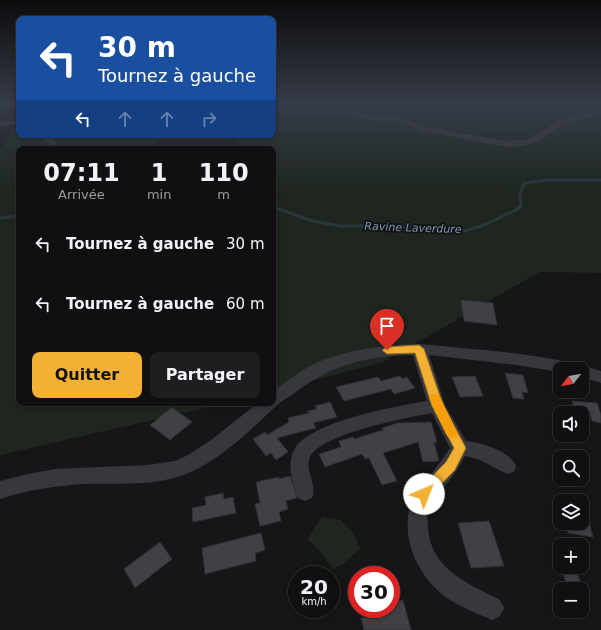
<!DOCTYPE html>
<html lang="fr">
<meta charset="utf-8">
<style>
:root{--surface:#101012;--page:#1e1e20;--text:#f1f3f6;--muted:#9c9d9f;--line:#303032;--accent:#f2b134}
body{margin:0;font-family:"DejaVu Sans",sans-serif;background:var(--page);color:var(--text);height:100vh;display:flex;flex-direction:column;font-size:15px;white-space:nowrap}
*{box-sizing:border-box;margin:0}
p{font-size:13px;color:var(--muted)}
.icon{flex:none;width:22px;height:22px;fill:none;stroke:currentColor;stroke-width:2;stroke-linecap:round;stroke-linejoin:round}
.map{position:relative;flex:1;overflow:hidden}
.details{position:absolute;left:16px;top:146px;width:260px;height:260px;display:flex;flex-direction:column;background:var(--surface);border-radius:8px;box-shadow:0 2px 6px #0003,0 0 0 1px var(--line)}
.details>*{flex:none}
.banner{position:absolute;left:16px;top:16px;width:260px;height:122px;border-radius:8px;box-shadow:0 2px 6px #0003,0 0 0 1px var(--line);background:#1a4fa0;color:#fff;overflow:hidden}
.needle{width:26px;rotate:239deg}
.controls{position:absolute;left:553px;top:362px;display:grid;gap:8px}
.controls a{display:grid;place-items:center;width:36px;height:36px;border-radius:8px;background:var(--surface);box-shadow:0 2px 6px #0003,0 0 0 1px var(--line);font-size:20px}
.speed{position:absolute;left:288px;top:566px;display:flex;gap:8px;font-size:20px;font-weight:700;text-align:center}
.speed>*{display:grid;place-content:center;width:52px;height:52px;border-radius:50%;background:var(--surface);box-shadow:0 2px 6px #0003,0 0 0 1px var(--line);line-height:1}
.speed small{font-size:10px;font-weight:400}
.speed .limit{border:6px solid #d22;background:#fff;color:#111}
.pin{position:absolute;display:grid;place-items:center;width:34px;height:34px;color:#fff;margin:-41px -17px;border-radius:50% 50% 50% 0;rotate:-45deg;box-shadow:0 0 4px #0007}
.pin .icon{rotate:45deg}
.me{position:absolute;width:44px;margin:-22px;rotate:44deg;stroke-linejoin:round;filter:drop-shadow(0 0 3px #0008)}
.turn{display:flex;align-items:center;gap:14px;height:84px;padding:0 16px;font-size:18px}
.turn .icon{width:52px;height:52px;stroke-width:2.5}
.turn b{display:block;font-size:28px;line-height:34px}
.lanes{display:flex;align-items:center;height:38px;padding:0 16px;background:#0003;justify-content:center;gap:20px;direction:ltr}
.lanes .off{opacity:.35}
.eta{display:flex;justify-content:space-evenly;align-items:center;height:68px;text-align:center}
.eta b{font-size:24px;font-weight:700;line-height:28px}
.button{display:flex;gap:8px;margin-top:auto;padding:8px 16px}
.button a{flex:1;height:46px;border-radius:8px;background:var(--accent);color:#111;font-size:16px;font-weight:700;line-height:46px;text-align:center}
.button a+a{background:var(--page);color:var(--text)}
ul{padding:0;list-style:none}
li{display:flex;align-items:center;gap:12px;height:60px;padding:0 16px}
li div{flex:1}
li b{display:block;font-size:15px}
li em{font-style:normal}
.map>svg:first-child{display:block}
.green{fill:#1e261f}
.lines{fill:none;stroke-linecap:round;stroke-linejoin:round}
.stream{stroke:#2c353c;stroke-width:3}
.building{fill:#404145;stroke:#303034}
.street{fill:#37383d;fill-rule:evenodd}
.route{fill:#f2b134;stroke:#9d7322}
.slow{fill:#f59e0b}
.labels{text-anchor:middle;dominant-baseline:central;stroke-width:3.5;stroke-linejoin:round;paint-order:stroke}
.far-water-label{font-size:11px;font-style:italic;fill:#7f9bb3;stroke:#111113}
</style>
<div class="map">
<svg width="601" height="630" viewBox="0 0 601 630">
<rect width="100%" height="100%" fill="#161618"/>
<path class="green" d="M322 103H601V273L540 272 383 362 273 391V149H229L237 147 240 135H273V115Z
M13 130H19V135H157L156 149H19V403H227L0 455V150Z
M322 517 341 520 355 535 360 549 343 564 333 569 320 551 307 539Z"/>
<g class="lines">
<path class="stream" d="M273 207 312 221 340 226H385L464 231 482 226 516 210 521 206 520 194 524 183 547 180H601
M0 218 19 216"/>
</g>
<path class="building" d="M461 300 493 303 497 325 464 321Z
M505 373 523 375 528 393 522 392 524 399 513 398Z
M400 376 402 379 407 377 415 388 394 394 391 389 344 401 336 387 378 377 381 381Z
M475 376 483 396 460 397 452 377Z
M572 401 597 403 601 415V423L592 421 590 414 576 413Z
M330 402 337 417 313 423 316 428 277 438 288 452 276 460 271 453 266 456 253 439 265 432 267 435 289 422 288 418 309 413 308 411 317 409 315 406Z
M172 407 192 422 170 440 150 425Z
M431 422 437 442H434L439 461 423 462 418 442 383 453 397 481 382 485 369 458 365 459 362 454 325 467 319 454 341 447 339 441 353 437 354 439 383 430 382 428 397 423Z
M290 476 297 498 286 501 288 509 279 512 281 521 260 526 255 504 260 503 256 482 279 477V479Z
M223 493 224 499 233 497 236 513 193 522 192 508 206 505 205 497Z
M489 521 504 566 471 568 458 523Z
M565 523H589L593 537 568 533Z
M261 533 265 550 255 553 256 561 205 574 202 548Z
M160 542 172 559 135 588 124 569Z
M561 567H575L583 589H568Z
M403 600 411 630H364L361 618 377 615 376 609H391V602Z"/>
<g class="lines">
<path class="street" d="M273 110H342L378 117H400L425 127 506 141 530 139 559 120 601 110V114L565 124 536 142 522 146 506 147 423 131 399 121H378L342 114H273Z
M19 120V124L0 126V122Z
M40 135C51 135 56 138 59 149H51L49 143Z
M419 344C480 350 543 353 601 371V383L582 377V369H560V372L516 365 429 355 445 405 466 441C482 443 509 450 516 466L514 472 507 474 478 459 465 456C459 467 452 478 444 487 440 492 434 495 431 501 427 509 427 519 428 528 431 570 468 583 500 600L504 608 500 616 492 620C476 613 457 606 443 595 412 570 397 526 416 490 419 484 426 480 430 475 438 466 444 457 450 448L432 413C407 418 322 433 310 457 304 470 318 485 312 498L305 501 298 498C292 484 286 462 295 448 313 421 396 406 427 401L413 355C365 356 330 365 292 395 287 398 281 401 277 405 252 429 223 457 191 472 158 487 119 483 83 484 55 486 27 490 0 499V481L28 474 55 469 148 465 175 461 188 455 211 440 258 403H273V391C286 382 300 371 314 364 346 349 384 345 419 344Z"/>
</g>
<linearGradient id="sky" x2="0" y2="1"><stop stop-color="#0c0c0d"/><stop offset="0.54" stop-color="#363c48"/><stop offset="1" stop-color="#363c48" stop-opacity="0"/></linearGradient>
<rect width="601" height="192" fill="url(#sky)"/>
<path class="route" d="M419 345 424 349 443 405 466 448 455 470 428 498 424 500 419 498 418 494 419 490 446 462 454 448 432 406 415 353 387 354 382 350 387 347Z"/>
<path class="slow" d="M435 394 439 395 458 434 456 437 452 438 448 437 446 434 429 398 431 395Z"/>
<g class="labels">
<g class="far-water-label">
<text transform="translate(413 228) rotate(2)">Ravine Laverdure</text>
</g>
</g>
</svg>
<div class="controls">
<a><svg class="needle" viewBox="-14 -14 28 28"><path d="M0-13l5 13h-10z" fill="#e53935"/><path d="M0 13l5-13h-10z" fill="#9c9d9f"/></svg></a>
<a><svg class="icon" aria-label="sound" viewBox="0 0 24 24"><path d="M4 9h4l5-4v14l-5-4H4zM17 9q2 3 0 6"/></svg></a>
<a><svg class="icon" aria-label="search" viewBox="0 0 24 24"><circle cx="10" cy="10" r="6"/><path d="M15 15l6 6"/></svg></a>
<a><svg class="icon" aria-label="layers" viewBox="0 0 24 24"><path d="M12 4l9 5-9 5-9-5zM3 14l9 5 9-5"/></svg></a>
<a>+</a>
<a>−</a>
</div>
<div class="speed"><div>20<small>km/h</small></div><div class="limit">30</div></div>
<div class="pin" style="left:387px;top:350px;background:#d93025"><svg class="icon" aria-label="arrive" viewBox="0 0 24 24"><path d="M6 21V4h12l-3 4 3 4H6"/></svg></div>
<svg class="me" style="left:424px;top:494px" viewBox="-20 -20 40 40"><circle r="19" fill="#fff"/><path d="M0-13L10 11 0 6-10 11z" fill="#f2b134"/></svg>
<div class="banner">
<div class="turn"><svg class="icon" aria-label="left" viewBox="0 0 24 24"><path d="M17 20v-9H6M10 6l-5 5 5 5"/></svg><div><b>30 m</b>Tournez à gauche</div></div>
<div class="lanes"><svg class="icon" aria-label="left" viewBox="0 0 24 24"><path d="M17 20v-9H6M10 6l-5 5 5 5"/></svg><svg class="icon off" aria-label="ahead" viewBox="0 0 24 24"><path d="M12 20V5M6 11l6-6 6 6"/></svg><svg class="icon off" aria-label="ahead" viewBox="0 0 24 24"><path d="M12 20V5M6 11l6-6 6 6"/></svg><svg class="icon off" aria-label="right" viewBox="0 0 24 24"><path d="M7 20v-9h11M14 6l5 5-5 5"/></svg></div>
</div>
<section class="details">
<div class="eta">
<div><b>07:11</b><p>Arrivée</p></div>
<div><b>1</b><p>min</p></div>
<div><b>110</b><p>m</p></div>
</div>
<ul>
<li><svg class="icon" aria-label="left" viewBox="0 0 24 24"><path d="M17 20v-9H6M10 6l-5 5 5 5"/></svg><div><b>Tournez à gauche</b></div><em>30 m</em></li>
<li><svg class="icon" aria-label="left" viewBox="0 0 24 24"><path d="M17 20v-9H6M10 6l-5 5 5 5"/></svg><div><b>Tournez à gauche</b></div><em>60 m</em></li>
</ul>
<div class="button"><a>Quitter</a><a>Partager</a></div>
</section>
</div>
